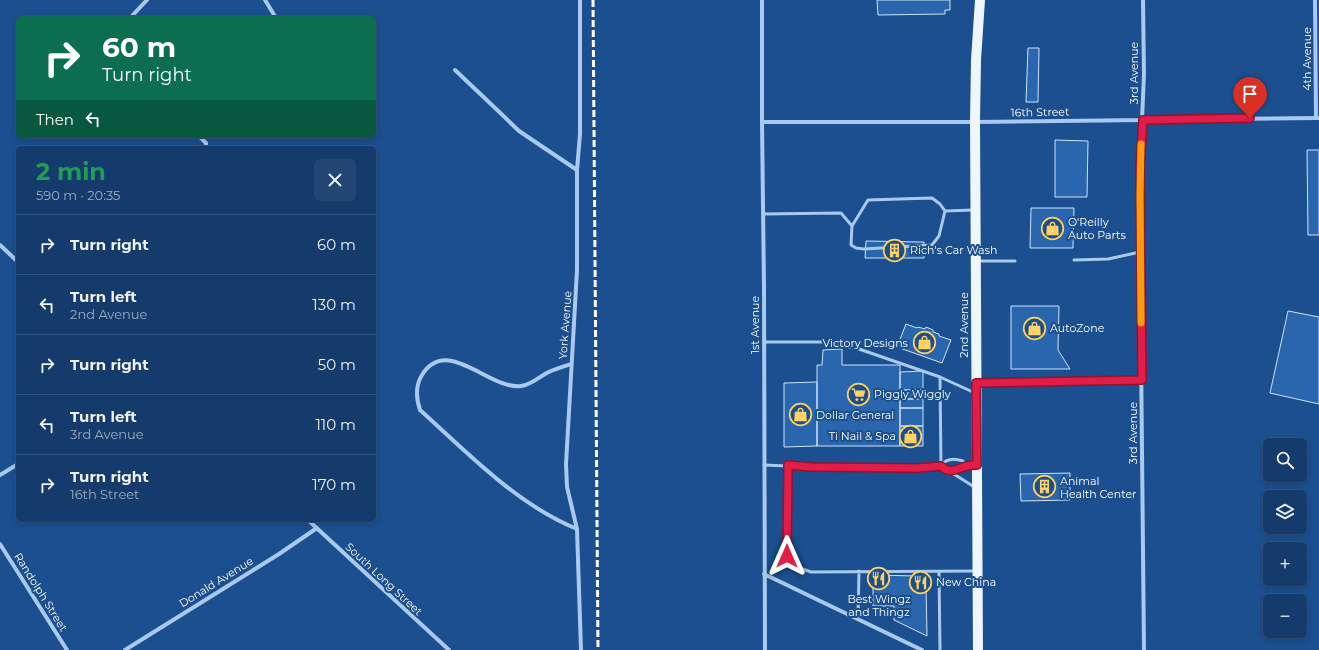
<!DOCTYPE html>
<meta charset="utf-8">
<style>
:root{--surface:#143b6b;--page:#214673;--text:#f1f3f6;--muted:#9dadc1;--line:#33557e}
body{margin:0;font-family:Montserrat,sans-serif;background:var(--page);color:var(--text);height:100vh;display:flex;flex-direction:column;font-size:15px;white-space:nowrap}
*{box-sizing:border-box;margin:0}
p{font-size:13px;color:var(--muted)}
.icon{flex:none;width:22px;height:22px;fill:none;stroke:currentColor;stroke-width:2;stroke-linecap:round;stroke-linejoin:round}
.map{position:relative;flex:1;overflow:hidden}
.details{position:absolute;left:16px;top:146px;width:360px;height:376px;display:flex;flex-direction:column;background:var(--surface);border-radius:6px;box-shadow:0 2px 6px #0003,0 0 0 1px var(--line)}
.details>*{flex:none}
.banner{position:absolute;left:16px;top:16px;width:360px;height:122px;border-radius:6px;box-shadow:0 2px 6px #0003,0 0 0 1px var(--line);background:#0b6e4f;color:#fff;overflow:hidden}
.controls{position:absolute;left:1263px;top:438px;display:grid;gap:8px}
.controls a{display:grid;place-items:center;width:44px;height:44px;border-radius:6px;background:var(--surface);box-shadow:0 2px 6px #0003,0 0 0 1px var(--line);font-size:20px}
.pin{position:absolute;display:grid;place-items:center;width:34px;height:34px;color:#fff;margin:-41px -17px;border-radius:50% 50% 50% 0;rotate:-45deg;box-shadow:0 0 4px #0007}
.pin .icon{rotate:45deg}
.me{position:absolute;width:44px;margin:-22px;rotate:0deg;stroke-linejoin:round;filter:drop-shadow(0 0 3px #0008)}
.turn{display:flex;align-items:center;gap:14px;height:84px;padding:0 20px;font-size:18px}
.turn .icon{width:52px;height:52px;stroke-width:2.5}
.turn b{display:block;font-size:28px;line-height:34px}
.then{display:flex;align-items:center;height:38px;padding:0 20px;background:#0003;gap:8px;font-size:15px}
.round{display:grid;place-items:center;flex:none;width:42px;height:42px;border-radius:6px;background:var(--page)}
.overview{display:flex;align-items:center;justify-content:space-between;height:68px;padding:0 20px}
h1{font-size:24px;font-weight:700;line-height:30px;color:#1e9e55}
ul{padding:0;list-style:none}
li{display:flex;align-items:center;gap:12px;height:60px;padding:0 20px;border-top:1px solid var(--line)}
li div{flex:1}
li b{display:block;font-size:15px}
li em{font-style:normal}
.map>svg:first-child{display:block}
.building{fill:#2a66ad;stroke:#cfe3fa}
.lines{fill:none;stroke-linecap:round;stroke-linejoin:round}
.service{stroke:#a9c9ee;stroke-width:3}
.minor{stroke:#a9c9ee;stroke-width:4}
.primary{stroke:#f0f6ff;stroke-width:10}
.rail{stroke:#fff;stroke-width:3;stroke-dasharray:7 3;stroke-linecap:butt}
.route-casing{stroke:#92132f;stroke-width:10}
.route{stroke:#e11d48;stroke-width:7}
.slow{stroke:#f59e0b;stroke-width:7}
.labels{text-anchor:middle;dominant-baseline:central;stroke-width:4;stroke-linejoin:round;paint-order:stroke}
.street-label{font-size:11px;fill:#fff;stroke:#1b4f8f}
.poi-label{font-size:11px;fill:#fff;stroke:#1b4f8f;text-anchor:start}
</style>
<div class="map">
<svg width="1319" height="650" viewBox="0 0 1319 650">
<rect width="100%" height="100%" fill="#1b4f8f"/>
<path class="building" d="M877 0H950V10H945V14L878 15Z
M1028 48H1039L1038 102H1026Z
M1055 140 1088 141 1087 197H1055Z
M1307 150H1319V235H1308Z
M1031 208H1074L1073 248H1030Z
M866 241 924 242V258H865Z
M1011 306H1059L1058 350 1070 369H1011Z
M1288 311 1319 317V404L1270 393Z
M906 324 917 328 918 327 925 329 926 327 933 330V332L939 334V336L951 340 942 363 897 347Z
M842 349V365H900V446H817V365H822L823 350Z
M923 371V390H900V372Z
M817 382V446L784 447V383Z
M900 390H923V399H900Z
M900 399H923V408H900Z
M900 408H923V426H900Z
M900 426H923V446H900Z
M1070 473V500L1021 501 1020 474Z
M873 575 918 576 926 584 927 636 894 620V606H873Z"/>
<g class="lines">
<path class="service" d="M932 198 940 204 945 211 939 236 932 245 864 249 856 248 851 245 852 226 868 200Z
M945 211 973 210
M763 214 841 213 852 226
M1074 260 1108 259 1140 252
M977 261H1015
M764 342H825L859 349 940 377 975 393
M940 377 941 466
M978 383 1142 380
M764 465 811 467 918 468 941 466 976 488
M788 465 787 556 789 564 811 572 976 571
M941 466C946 458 954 458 963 461L965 466
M948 470H959L965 466 975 465
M939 572 940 650
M858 619 859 571"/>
<path class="minor" d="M265 0 276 18
M580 0V134L577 170V270L566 464 567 487 577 529 581 650
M762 0V122L764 287 765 650
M1143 0 1144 74 1140 166V252L1144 650
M1315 0 1316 118
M130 18 147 0
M455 70 493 106 519 131 577 170
M762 122H975L1319 118
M199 136 206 143V148
M0 245 18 262
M571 364C563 367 553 369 545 374 538 378 530 385 521 386 489 390 447 335 422 375 415 386 416 398 420 410 468 453 516 504 577 529
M0 475 18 464
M308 520 449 650
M0 544 67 650
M764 574 922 650
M125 650 279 554 317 528"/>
<path class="primary" d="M978 650 975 122 976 60 980 0"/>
<path class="rail" d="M593 0 598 650"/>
</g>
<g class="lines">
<defs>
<path id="route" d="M787 556 788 465 811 467 918 468 941 466C950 475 958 468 967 466 970 465 974 465 977 465L976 383 1142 380 1140 166 1143 120 1250 118"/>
</defs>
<use href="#route" class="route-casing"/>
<use href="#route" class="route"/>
<path class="slow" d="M1141 144 1140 195 1141 323"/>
</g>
<defs>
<symbol id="shop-ring" viewBox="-11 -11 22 22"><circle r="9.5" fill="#1b4f8f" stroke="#ffd166" stroke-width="1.5"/><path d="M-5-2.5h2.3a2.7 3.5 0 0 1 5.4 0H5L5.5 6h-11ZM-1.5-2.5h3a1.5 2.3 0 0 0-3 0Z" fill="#ffd166"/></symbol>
<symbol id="building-ring" viewBox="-11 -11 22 22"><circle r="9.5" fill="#1b4f8f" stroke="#ffd166" stroke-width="1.5"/><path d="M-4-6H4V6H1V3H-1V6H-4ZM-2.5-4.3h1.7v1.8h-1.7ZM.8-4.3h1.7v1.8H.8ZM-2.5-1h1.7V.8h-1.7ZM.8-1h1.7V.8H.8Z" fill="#ffd166"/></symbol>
<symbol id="supermarket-ring" viewBox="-11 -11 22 22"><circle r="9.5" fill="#1b4f8f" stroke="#ffd166" stroke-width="1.5"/><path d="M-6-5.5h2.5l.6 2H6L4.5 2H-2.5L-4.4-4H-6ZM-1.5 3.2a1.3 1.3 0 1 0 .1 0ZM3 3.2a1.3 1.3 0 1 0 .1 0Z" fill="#ffd166"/></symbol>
<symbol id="restaurant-ring" viewBox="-11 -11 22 22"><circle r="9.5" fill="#1b4f8f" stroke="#ffd166" stroke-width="1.5"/><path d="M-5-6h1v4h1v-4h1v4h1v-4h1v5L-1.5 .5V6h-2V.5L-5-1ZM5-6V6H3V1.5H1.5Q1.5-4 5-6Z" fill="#ffd166"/></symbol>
</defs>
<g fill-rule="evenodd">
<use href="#shop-ring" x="1040" y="216" width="25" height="25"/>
<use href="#building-ring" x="882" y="238" width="25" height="25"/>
<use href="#shop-ring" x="1022" y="316" width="25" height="25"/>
<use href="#shop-ring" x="912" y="330" width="25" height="25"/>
<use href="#supermarket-ring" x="846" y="382" width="25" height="25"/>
<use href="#shop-ring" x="788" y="402" width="25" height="25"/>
<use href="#shop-ring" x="898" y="424" width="25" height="25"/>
<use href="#building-ring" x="1032" y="474" width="25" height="25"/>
<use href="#restaurant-ring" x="866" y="566" width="25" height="25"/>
<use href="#restaurant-ring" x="908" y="570" width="25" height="25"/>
</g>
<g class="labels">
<g class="street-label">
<text transform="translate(1307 59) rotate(-90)">4th Avenue</text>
<text transform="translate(1134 73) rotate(-90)">3rd Avenue</text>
<text transform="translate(1040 112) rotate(-1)">16th Street</text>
<text transform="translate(565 325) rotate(-86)">York Avenue</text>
<text transform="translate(755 325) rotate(-90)">1st Avenue</text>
<text transform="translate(964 325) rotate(-90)">2nd Avenue</text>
<text transform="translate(1133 433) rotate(-90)">3rd Avenue</text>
<text transform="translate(384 579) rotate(43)">South Long Street</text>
<text transform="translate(216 582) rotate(-32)">Donald Avenue</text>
<text transform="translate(41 592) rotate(58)">Randolph Street</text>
</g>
<g class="poi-label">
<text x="1068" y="222">O'Reilly<tspan x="1068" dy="13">Auto Parts</tspan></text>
<text x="910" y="250">Rich's Car Wash</text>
<text x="1050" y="328">AutoZone</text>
<text x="908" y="343" text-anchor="end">Victory Designs</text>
<text x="874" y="394">Piggly Wiggly</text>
<text x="816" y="415">Dollar General</text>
<text x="896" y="436" text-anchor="end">Ti Nail &amp; Spa</text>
<text x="1060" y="481">Animal<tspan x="1060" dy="13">Health Center</tspan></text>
<text x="936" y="582">New China</text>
<text x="879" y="599" text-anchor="middle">Best Wingz<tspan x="879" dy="13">and Thingz</tspan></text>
</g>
</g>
</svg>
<div class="controls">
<a><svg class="icon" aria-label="search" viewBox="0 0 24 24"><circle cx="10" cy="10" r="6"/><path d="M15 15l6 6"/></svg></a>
<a><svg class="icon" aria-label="layers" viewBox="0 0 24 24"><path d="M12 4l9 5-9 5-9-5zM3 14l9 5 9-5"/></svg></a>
<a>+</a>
<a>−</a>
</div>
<div class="pin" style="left:1250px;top:118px;background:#d93025"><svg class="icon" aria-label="arrive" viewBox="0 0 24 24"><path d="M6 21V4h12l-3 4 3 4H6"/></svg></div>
<svg class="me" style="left:787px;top:556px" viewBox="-20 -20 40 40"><path d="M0-17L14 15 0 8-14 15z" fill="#e11d48" stroke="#fff" stroke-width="4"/></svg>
<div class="banner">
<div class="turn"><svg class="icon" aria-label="right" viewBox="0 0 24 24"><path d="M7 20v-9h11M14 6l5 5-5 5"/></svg><div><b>60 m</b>Turn right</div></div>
<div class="then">Then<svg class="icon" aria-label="left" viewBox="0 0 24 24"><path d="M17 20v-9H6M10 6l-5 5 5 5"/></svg></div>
</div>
<section class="details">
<div class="overview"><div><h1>2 min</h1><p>590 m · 20:35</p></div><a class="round"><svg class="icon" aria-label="close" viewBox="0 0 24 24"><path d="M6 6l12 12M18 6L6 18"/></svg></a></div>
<ul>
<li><svg class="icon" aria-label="right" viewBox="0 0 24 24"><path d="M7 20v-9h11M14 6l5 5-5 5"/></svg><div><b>Turn right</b></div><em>60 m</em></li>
<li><svg class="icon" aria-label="left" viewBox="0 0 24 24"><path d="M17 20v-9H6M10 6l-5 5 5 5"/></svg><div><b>Turn left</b><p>2nd Avenue</p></div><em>130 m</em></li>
<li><svg class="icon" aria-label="right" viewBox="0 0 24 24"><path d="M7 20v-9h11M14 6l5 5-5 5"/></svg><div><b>Turn right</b></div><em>50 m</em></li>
<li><svg class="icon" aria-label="left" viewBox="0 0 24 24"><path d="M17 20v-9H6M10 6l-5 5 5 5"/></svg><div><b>Turn left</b><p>3rd Avenue</p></div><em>110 m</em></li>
<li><svg class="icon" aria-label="right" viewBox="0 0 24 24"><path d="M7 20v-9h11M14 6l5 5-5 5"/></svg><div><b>Turn right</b><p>16th Street</p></div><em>170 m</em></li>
</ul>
</section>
</div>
